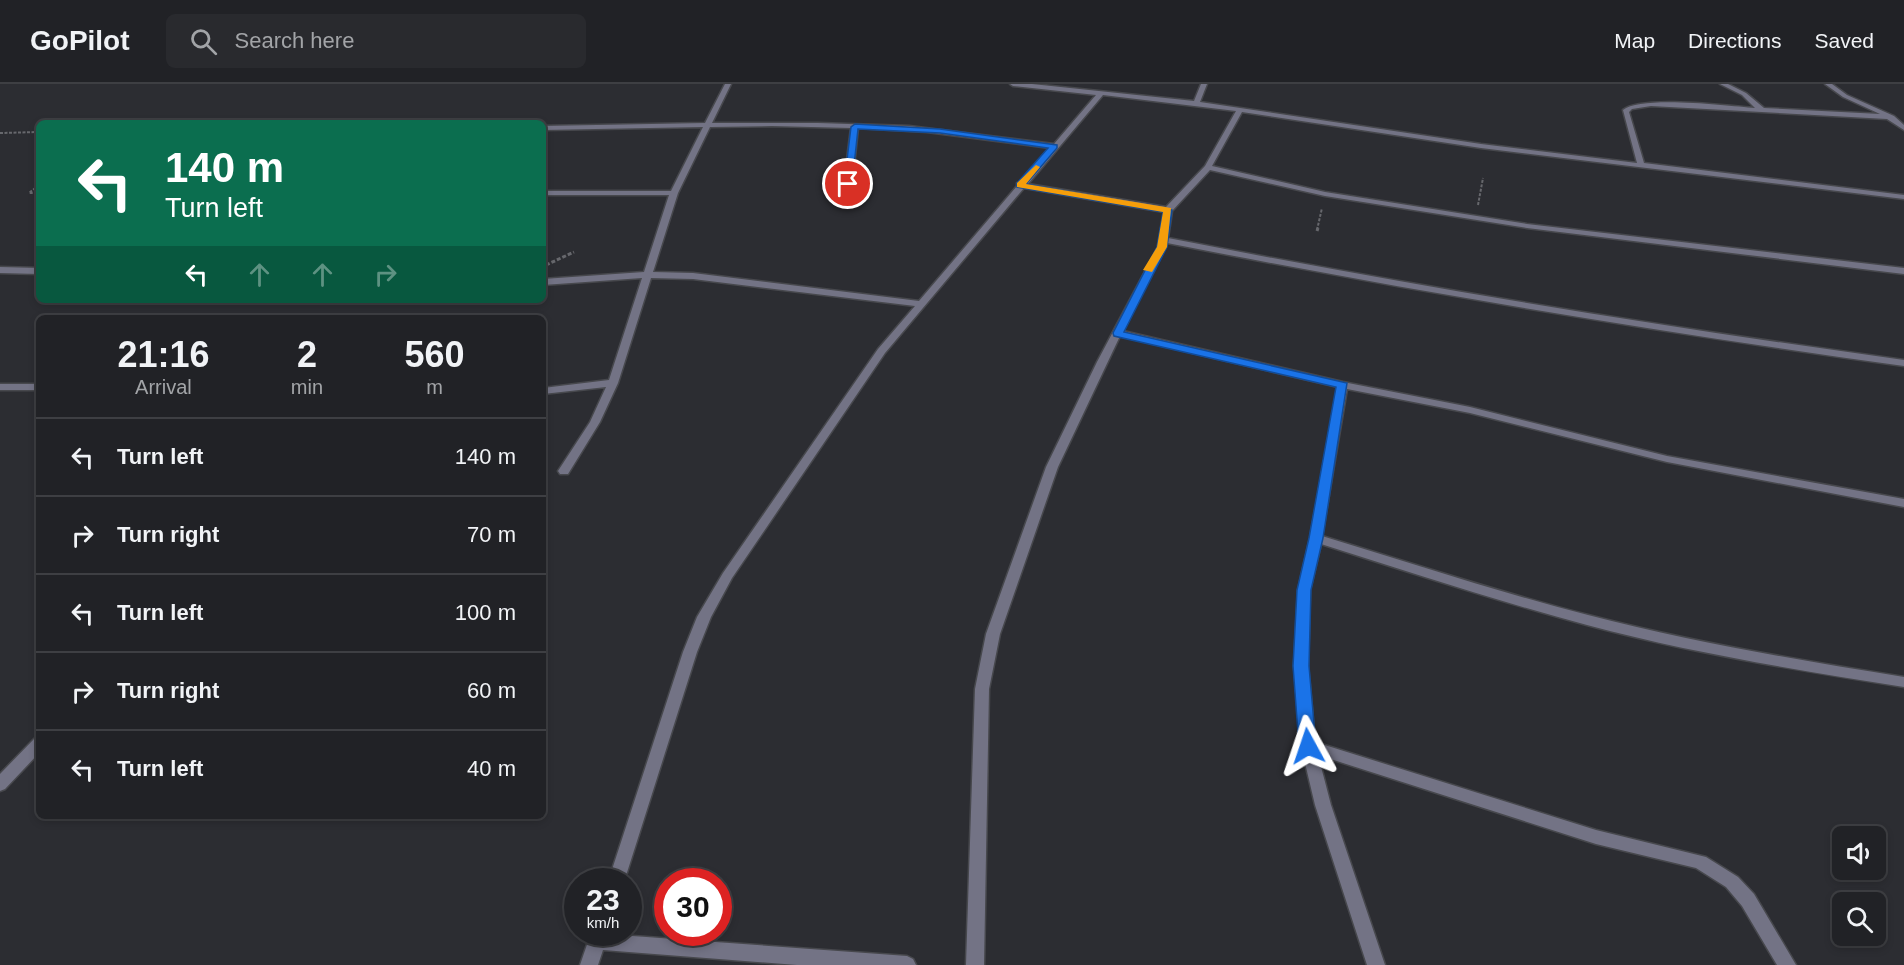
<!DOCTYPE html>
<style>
:root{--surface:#212226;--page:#292a2e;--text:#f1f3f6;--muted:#a2a4a7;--line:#3e3f43}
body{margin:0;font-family:Helvetica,sans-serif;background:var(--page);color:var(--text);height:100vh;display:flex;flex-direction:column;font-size:22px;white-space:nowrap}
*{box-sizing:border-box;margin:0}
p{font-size:20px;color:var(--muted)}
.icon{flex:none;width:33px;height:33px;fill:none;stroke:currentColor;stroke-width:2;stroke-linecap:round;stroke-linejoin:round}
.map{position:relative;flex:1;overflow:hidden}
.details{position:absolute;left:36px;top:231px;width:510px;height:504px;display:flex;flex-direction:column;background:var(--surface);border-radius:9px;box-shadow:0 3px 9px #0003,0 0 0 2px var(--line)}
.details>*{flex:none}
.hud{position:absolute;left:36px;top:36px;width:510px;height:183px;border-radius:9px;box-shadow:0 3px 9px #0003,0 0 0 2px var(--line);background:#0b6e4f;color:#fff;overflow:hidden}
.fabs{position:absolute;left:1832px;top:742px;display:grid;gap:12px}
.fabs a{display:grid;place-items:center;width:54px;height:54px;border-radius:9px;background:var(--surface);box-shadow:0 3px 9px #0003,0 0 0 2px var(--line);font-size:30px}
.speed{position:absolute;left:564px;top:784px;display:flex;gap:12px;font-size:30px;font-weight:700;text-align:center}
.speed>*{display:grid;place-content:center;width:78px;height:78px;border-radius:50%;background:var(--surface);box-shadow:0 3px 9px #0003,0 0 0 2px var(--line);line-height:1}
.speed small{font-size:15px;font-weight:400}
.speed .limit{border:9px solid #d22;background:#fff;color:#111}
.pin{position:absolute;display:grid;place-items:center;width:51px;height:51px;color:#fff;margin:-26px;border:3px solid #fff;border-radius:50%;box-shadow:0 2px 6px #0007}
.me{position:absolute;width:66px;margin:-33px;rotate:355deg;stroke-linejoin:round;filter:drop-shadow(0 0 4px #0008)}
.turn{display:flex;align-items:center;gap:21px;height:126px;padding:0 30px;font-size:27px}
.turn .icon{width:78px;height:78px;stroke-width:2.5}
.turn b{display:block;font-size:42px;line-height:51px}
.lanes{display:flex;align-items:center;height:57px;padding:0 30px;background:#0003;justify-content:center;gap:30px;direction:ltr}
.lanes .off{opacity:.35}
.eta{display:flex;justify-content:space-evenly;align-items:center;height:102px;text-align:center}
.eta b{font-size:36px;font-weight:800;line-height:42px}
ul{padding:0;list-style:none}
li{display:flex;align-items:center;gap:18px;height:78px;padding:0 30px;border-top:2px solid var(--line)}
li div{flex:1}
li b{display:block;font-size:22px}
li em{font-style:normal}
header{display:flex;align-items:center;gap:36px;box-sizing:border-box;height:84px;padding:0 30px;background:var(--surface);border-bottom:2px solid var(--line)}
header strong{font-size:28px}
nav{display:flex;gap:33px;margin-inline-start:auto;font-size:21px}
.search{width:420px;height:54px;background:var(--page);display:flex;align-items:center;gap:15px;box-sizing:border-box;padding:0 21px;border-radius:9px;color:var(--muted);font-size:22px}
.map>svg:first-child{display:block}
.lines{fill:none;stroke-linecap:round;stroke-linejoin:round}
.minor-casing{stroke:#47484d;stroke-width:3}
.path-far1{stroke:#67686d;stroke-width:2;stroke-dasharray:3 1.5;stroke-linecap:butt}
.path{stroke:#67686d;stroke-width:3;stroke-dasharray:4 2;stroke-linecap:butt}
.minor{fill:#737385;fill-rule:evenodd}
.route{fill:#1a73e8;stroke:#114b97;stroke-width:1.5}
.slow{fill:#f59e0b}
</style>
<header>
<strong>GoPilot</strong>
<div class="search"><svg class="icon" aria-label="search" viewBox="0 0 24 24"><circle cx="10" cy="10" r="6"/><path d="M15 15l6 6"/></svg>Search here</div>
<nav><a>Map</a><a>Directions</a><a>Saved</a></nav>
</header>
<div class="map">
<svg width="1904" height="881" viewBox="0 0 1904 881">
<rect width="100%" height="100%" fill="#2c2d32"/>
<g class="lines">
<defs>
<path id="minor" d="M725 0H731L712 39H818L909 42 1054 60 1096 11 1013 2 1010 0H1032L1194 17 1201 0H1207L1200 18 1481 60 1637 79 1623 26C1641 11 1729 22 1755 24L1742 11 1720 0H1728L1746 9 1764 24 1880 30 1843 13 1825 0H1832L1847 11 1894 32 1904 41V46L1887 35 1651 22 1632 25 1629 28 1644 79 1904 111V115L1481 64 1242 28 1212 82 1325 108 1527 140 1904 184V190L1527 144 1325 112 1210 86 1172 127 1168 154C1412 202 1657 242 1904 276V282C1657 248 1411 207 1167 159L1123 247 1343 298 1470 323 1667 372 1904 415V423L1667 378 1470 329 1347 305 1322 452C1411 479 1498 508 1588 531 1692 558 1798 576 1904 593V603C1798 586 1691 569 1587 541 1497 517 1409 488 1321 460L1310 506 1308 582 1315 658 1596 746 1706 773 1738 793 1754 810 1796 881H1777L1742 822 1726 803 1696 784 1596 760 1318 671 1331 721 1385 881H1367L1315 721 1301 662 1294 582 1298 506 1310 454 1338 303 1120 252 1058 383 1000 550 989 605 984 881H966L975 605 986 550 1046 383 1097 278 1158 163 1164 128 1024 104 885 269 732 494 711 533 697 568 624 798H608L683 568 697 533 723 489 878 265 915 222 693 195 651 194 618 299 600 338 568 390H560L558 387 590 338 606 303 543 310V304L609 296 642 194 543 201V195L644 188 669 111H543V107H671L703 43 543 46V42L705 39ZM1103 11 1236 27 1205 82 1166 123 1028 100ZM772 42 851 44 844 100 848 102 852 100 858 44 927 48 1050 64 1020 99H1017V102L919 217 693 189 653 188 678 109 710 43Z
M0 183 39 184V190L0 189Z
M0 300H39V306H0Z
M39 653V669L5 705 0 707V690L34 655Z
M591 849 907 872 913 875 916 881H797L603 866 598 881H580Z"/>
</defs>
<use href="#minor" class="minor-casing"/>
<path class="path-far1" d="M0 49 39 48
M39 101 29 109H39
M1478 121 1483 94
M1317 146 1322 124"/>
<path class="path" d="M1317 147 1318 144
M546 181 574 168"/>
<use href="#minor" class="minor"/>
</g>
<path class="route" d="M855 40 940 45 1057 61V64L1026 100 1172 126 1167 163 1124 248 1347 299 1323 454 1311 506 1309 582 1316 662 1314 666H1302L1299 662 1293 582 1297 506 1309 454 1336 303 1114 252 1113 249 1157 163 1163 128 1017 103V99L1048 64 940 49 858 45 852 100 848 102 844 100 851 43Z"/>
<path class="slow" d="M1036 81 1040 83 1026 100 1171 124 1167 163 1152 188 1143 186 1157 163 1163 128 1017 103V99Z"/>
</svg>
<div class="fabs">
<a><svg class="icon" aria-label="sound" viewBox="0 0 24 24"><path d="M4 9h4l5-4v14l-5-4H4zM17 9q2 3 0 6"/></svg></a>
<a><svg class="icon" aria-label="search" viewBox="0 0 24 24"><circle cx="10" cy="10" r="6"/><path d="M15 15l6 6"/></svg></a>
</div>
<div class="speed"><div>23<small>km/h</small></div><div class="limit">30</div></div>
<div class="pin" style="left:848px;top:100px;background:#d93025"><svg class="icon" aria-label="arrive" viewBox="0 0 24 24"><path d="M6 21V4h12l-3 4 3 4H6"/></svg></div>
<svg class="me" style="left:1308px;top:662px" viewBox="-20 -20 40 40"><path d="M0-17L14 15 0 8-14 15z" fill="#1a73e8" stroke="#fff" stroke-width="4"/></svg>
<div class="hud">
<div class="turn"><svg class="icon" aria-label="left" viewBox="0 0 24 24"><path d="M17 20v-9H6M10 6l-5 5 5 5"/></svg><div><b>140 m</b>Turn left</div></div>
<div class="lanes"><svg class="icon" aria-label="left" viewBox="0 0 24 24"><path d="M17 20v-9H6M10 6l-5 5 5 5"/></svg><svg class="icon off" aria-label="ahead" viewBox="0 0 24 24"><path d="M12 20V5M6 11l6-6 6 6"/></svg><svg class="icon off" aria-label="ahead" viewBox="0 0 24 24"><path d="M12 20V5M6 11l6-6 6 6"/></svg><svg class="icon off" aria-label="right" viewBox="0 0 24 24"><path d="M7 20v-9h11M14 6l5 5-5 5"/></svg></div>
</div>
<section class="details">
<div class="eta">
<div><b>21:16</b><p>Arrival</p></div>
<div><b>2</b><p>min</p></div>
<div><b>560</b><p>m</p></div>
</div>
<ul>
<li><svg class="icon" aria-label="left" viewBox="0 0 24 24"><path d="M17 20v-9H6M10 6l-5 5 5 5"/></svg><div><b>Turn left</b></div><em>140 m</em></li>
<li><svg class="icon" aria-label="right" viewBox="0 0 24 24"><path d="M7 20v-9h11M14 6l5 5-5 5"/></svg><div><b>Turn right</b></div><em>70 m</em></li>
<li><svg class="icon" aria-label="left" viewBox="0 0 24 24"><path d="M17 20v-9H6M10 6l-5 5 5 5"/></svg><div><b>Turn left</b></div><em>100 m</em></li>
<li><svg class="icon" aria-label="right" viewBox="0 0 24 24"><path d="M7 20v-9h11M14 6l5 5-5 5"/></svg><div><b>Turn right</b></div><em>60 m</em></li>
<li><svg class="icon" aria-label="left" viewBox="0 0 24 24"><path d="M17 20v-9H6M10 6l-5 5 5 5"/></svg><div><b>Turn left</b></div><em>40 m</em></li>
</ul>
</section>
</div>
